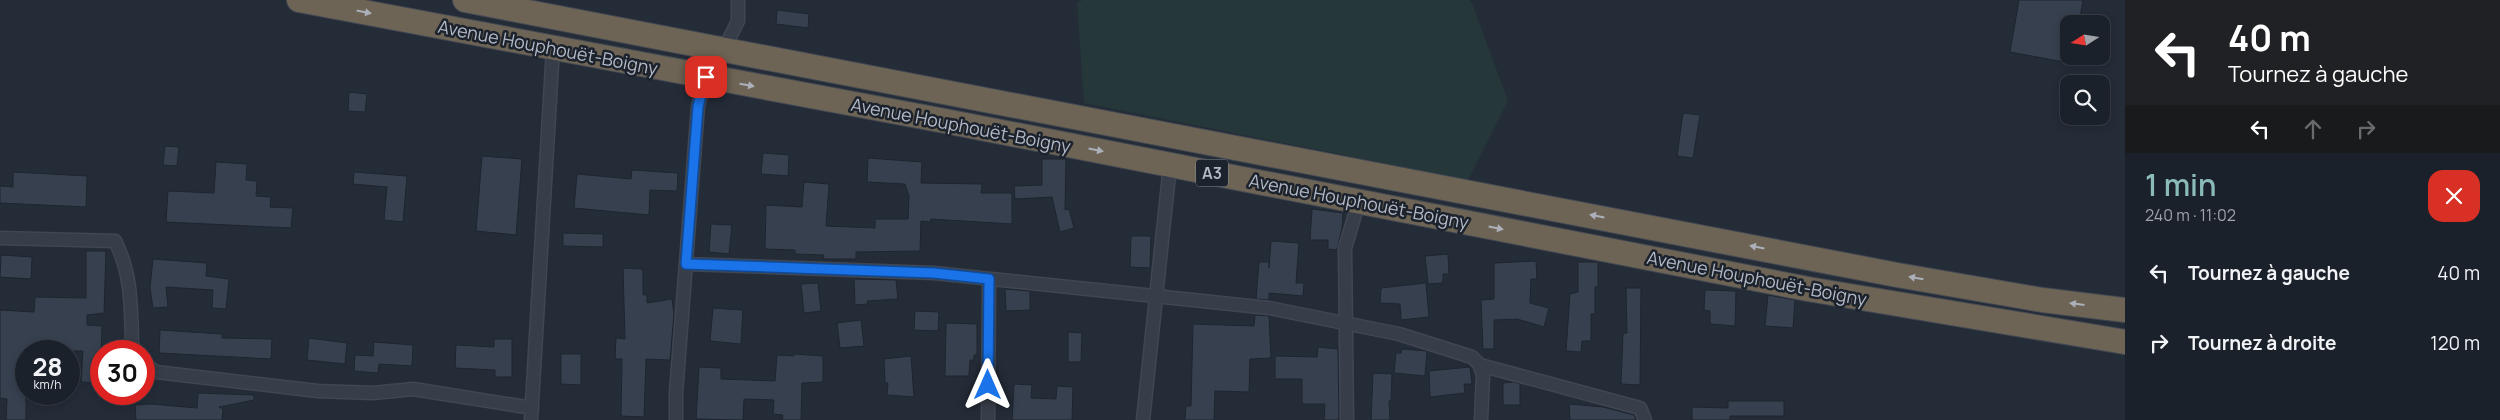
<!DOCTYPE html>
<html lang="fr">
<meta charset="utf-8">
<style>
:root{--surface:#1b212a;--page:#282e36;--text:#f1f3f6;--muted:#a0a3a8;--line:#393e47;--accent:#8bbbb9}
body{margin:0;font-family:Manrope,sans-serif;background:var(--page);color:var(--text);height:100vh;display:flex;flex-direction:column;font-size:19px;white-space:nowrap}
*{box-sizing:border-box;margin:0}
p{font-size:16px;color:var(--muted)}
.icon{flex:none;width:28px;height:28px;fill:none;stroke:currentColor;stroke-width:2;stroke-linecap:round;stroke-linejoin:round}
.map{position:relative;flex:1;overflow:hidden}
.side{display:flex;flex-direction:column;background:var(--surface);width:375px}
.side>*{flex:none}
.banner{background:#202124;color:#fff;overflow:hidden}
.needle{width:32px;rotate:258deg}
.controls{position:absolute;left:2060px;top:15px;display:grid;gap:10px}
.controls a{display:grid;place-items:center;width:50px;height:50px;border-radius:10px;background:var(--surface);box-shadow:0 2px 8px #0003,0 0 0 1px var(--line);font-size:25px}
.speed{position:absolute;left:15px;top:340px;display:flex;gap:10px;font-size:25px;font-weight:700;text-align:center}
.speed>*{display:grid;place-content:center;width:65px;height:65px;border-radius:50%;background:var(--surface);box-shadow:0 2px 8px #0003,0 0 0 1px var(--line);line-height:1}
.speed small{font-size:12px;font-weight:400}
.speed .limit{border:8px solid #d22;background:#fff;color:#111}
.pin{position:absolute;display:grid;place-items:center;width:42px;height:42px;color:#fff;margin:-21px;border-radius:10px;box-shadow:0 2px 8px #0006}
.me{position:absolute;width:55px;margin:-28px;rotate:0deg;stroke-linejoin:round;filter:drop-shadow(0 0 4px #0008)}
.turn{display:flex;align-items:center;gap:18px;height:105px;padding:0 20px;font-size:22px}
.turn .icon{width:65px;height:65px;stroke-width:2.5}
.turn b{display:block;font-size:35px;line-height:42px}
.lanes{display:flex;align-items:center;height:48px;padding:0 20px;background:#0003;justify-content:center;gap:25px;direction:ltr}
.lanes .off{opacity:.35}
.round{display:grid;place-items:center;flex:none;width:52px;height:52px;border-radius:15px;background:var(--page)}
.overview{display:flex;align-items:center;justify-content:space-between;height:85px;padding:0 20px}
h1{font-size:30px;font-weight:600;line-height:38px;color:var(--accent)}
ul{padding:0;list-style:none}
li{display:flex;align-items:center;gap:15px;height:70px;padding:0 20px}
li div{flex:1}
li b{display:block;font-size:19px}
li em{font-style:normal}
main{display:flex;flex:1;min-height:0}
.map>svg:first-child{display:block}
.green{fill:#253739}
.building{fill:#36404f;stroke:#1e252f}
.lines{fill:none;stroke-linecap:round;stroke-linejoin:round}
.street-casing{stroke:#404752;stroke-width:15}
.highway-casing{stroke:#424953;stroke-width:26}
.street{stroke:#373e49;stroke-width:12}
.highway{stroke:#6e6455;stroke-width:24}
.oneway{fill:#abb0ba}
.route-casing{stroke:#114b97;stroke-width:12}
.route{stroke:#1a73e8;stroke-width:9}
.labels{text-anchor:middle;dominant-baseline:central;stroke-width:5;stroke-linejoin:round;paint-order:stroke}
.shield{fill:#1c232d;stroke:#858c97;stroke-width:1}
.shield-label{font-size:16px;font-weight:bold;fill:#b2b9c5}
.street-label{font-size:18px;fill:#b2b9c5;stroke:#1c232d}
</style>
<main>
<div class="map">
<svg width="2125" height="420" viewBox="0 0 2125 420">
<rect width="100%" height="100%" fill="#242c38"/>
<path class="green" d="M1083 0H1469L1472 3 1508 101 1468 180 1084 103 1077 3Z"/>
<path class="building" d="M2019 0H2083L2079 24H2069V63L2010 52Z
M777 10 809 14 808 28 776 24Z
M349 92 367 94 365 112 348 111Z
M1683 113 1700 115 1693 158 1677 156Z
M165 146 179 147 177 166 163 165Z
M763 153 789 155 788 176 761 174Z
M482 156 522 159 516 235 476 231Z
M868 158 922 162 921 183 982 184 981 193H1012V224L931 219 930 222 921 221 920 251 856 252V259H823L824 255 795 254V250L765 249 766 205 802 207 804 182 829 184 826 226 875 228V219H908L909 196 905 184 867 182Z
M1042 159H1066L1065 210 1069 209 1074 228 1060 232 1052 197 1015 199 1014 186 1042 185Z
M216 162 247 164 246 180 257 181 256 196 271 197 270 207 293 208 291 228 166 222 168 191 214 193Z
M632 170 678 173 677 191 650 190 649 215 574 208 577 174 631 179Z
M13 172 87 176 86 207 0 203V186L13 187Z
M354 172 407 176 403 222 384 220 387 187 353 184Z
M1312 209 1343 213 1342 228 1337 250 1328 249V240H1310Z
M711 224 732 225 729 254 709 252Z
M563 233 603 234V247L563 246Z
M1131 236H1151L1150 268 1130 267Z
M1271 241 1299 243 1296 283H1304L1303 296 1269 293V300L1256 299 1259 262H1269V268Z
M86 251H106L104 313 87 315V325L102 326 100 383 81 382 83 351H26V420H6L7 399 0 398V310L34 312 35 297 86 298Z
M1448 254 1449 274H1443V283L1428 284 1425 256Z
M1 255 32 257 31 279 0 277Z
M153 259 207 263 206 276 229 279 226 309 212 308 213 290 166 287 168 307 153 308 150 288Z
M1536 261 1537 279H1531L1530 303 1549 308 1544 327 1517 319 1494 320V349H1483L1481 300 1494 299V263Z
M1578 262H1598V287H1595V314H1591V341H1582L1581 352 1566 351 1570 294 1578 292Z
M623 268 643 269V295H647V303L672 299 674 314 670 360 646 359 644 417 621 416 622 359H615L616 338 625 339Z
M854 279 896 280 898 299 867 301 868 304 855 305Z
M818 283 821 311 804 313 801 284Z
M1426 283 1429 317 1401 320 1400 304 1380 303 1381 288Z
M1626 288H1641L1640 385 1621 384 1623 333H1627Z
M1005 289 1030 291V310L1006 311Z
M1705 290 1736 291 1735 326 1710 324V311L1704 310Z
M1768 295 1795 300 1793 328 1765 326Z
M713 308 743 310 741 344 710 341Z
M915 311 939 312 938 331 914 330Z
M1255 315 1269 316 1271 358 1250 359 1249 392 1215 391 1214 420H1185L1186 406H1191L1193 324 1254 326Z
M861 320 864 346 840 348 837 323Z
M946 323 977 324V355H974V360H970L969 376H945Z
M160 330 222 334V338L272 339 271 359 159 353Z
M1068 332 1082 333 1081 362H1068Z
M309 338 347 343 345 364 307 360Z
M494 339H512V377H495V370L455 368 456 345 494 347Z
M374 342 413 345 412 366 379 364 378 373 354 371 355 355 373 356Z
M1318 347 1338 349 1339 420H1324L1325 404H1302V379H1275V356L1317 357Z
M1402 349 1427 351 1425 376 1394 373 1396 353H1401Z
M561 354H581V385L561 384Z
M794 354 823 356V382L802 383 801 420H782L783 415 773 414 774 400 744 399 743 420 696 419 699 367 721 368V379L775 381 777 355 794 356Z
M911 356 914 397 887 395 888 383H885L884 359Z
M1470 367 1472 384H1464L1465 393 1430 397 1429 371Z
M1373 373 1392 374 1391 401H1389L1390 420H1371Z
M1514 382 1520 384V405H1503V383Z
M1014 384 1032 385 1031 398 1056 399 1057 386 1073 387 1072 420H1012Z
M198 393 254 395V400L219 407 223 409 222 420H136L135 405 151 404 197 408Z
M1728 401H1784V416H1730V420H1692V407L1728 408Z
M1569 404 1603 407 1634 415 1636 420H1570Z"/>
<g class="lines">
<defs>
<path id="street" d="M0 238 115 241C132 274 131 308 132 344L135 351
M686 264 934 273 1269 308 1399 334 1472 357 1480 365 1483 376 1481 420
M144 363 156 372 318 391 373 393 413 389 532 408
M1480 365 1640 408 1645 420
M531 420 553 48
M676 420V393L698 106 706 77 724 49 738 21V0
M988 420 989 279
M1143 420 1170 165
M1347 420 1345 248 1359 201"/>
<path id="highway" d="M299 0 945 121 1808 289 2125 342
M465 0 1897 275 2042 300 2125 310"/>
</defs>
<use href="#street" class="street-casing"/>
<use href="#highway" class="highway-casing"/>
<use href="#street" class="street"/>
<use href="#highway" class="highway"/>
</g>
<defs><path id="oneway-solid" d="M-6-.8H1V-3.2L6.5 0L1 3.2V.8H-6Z" transform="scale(1.25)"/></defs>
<g class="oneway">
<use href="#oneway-solid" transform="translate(364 12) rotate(11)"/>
<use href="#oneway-solid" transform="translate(747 85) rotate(10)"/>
<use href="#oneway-solid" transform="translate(1096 150) rotate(11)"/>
<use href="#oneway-solid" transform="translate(1597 216) rotate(-169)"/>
<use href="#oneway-solid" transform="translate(1496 228) rotate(11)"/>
<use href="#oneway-solid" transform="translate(1757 247) rotate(-169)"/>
<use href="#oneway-solid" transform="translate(1916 278) rotate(-170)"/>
<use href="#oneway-solid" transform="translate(2077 304) rotate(-173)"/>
</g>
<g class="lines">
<defs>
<path id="route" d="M706 77 698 106 686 264 934 273 989 279 988 385"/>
</defs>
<use href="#route" class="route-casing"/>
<use href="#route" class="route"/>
</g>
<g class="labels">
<rect class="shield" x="1196" y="159.5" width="32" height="27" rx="4"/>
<g class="shield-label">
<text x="1212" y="173">A3</text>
</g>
<g class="street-label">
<text transform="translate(548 47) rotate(11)">Avenue Houphouët-Boigny</text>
<text transform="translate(961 125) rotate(11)">Avenue Houphouët-Boigny</text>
<text transform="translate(1359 201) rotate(11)">Avenue Houphouët-Boigny</text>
<text transform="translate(1757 278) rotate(11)">Avenue Houphouët-Boigny</text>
</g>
</g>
</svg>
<div class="controls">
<a><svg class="needle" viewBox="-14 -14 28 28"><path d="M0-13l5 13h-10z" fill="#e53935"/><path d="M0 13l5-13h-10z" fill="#a0a3a8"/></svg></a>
<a><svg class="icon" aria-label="search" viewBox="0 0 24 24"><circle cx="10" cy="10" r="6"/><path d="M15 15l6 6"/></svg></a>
</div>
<div class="speed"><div>28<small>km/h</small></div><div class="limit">30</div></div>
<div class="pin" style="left:706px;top:77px;background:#d93025"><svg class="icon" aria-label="arrive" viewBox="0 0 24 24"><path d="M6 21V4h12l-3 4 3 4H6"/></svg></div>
<svg class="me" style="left:988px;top:385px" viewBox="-20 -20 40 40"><path d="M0-17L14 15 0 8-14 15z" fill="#1a73e8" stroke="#fff" stroke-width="4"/></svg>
</div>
<section class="side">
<div class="banner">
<div class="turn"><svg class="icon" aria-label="left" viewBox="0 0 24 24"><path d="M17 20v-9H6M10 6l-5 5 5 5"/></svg><div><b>40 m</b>Tournez à gauche</div></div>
<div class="lanes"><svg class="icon" aria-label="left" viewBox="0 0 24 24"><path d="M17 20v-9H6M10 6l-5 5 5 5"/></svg><svg class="icon off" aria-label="ahead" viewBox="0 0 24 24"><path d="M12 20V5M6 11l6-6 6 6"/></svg><svg class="icon off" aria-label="right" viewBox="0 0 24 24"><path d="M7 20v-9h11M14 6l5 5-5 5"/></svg></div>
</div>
<div class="overview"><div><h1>1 min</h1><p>240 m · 11:02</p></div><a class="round" style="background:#d93025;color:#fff"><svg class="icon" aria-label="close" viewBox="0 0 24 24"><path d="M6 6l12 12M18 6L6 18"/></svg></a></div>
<ul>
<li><svg class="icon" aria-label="left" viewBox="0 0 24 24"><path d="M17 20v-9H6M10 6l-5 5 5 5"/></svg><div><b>Tournez à gauche</b></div><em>40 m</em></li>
<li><svg class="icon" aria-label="right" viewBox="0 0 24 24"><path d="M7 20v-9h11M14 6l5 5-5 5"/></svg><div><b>Tournez à droite</b></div><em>120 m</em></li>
</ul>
</section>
</main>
